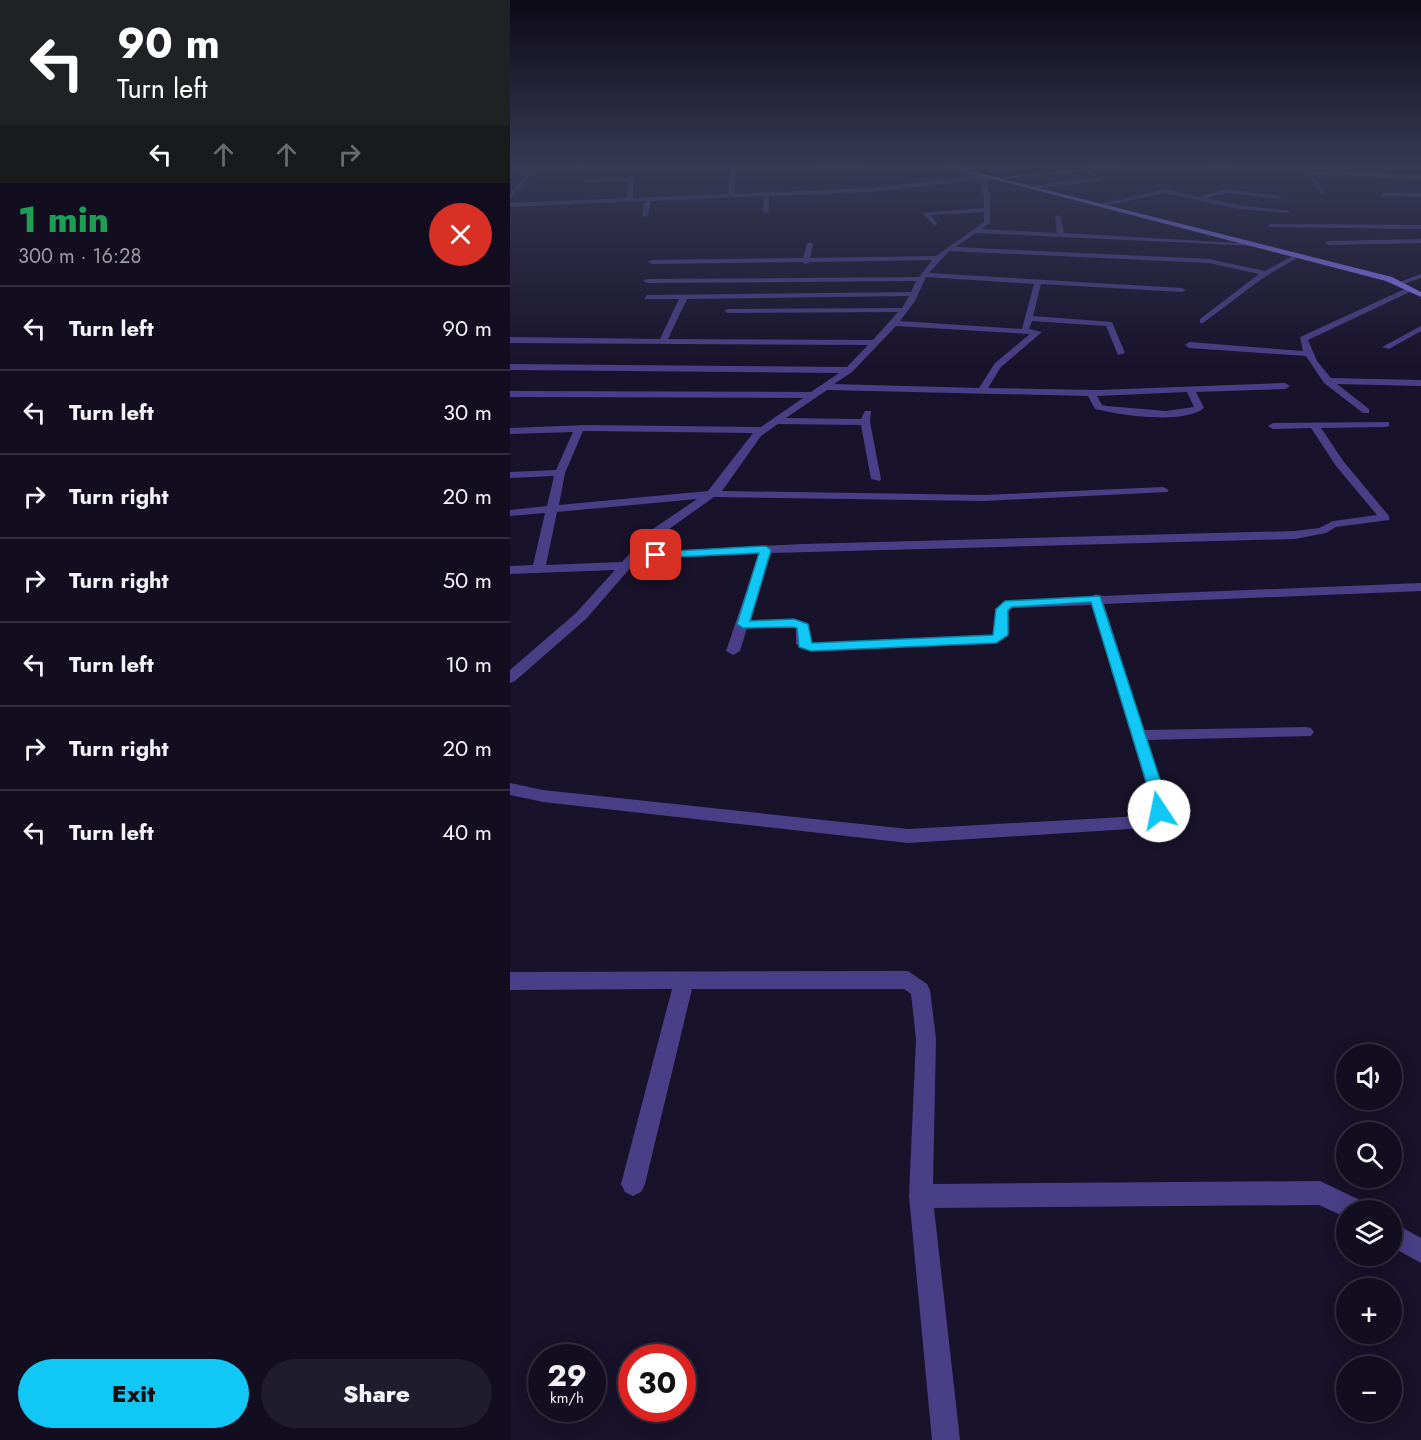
<!DOCTYPE html>
<meta charset="utf-8">
<style>
:root{--surface:#120e20;--page:#1f1c2d;--text:#f1f3f6;--muted:#9c9ca5;--line:#312e3e;--accent:#11c7f5}
body{margin:0;font-family:Jost,sans-serif;background:var(--page);color:var(--text);height:100vh;display:flex;flex-direction:column;font-size:22px;white-space:nowrap}
*{box-sizing:border-box;margin:0}
p{font-size:20px;color:var(--muted)}
.icon{flex:none;width:33px;height:33px;fill:none;stroke:currentColor;stroke-width:2;stroke-linecap:round;stroke-linejoin:round}
.map{position:relative;flex:1;overflow:hidden}
.side{display:flex;flex-direction:column;background:var(--surface);width:510px}
.side>*{flex:none}
.top-card{background:#202124;color:#fff;overflow:hidden}
.fabs{position:absolute;left:826px;top:1044px;display:grid;gap:12px}
.fabs a{display:grid;place-items:center;width:66px;height:66px;border-radius:50%;background:var(--surface);box-shadow:0 3px 15px #0003,0 0 0 2px var(--line);font-size:30px}
.speed{position:absolute;left:18px;top:1344px;display:flex;gap:12px;font-size:30px;font-weight:700;text-align:center}
.speed>*{display:grid;place-content:center;width:78px;height:78px;border-radius:50%;background:var(--surface);box-shadow:0 3px 15px #0003,0 0 0 2px var(--line);line-height:1}
.speed small{font-size:15px;font-weight:400}
.speed .limit{border:9px solid #d22;background:#fff;color:#111}
.pin{position:absolute;display:grid;place-items:center;width:51px;height:51px;color:#fff;margin:-26px;border-radius:12px;box-shadow:0 3px 9px #0006}
.me{position:absolute;width:66px;margin:-33px;rotate:349deg;stroke-linejoin:round;filter:drop-shadow(0 0 4px #0008)}
.turn{display:flex;align-items:center;gap:21px;height:126px;padding:0 18px;font-size:27px}
.turn .icon{width:78px;height:78px;stroke-width:2.5}
.turn b{display:block;font-size:42px;line-height:51px}
.lanes{display:flex;align-items:center;height:57px;padding:0 18px;background:#0003;justify-content:center;gap:30px;direction:ltr}
.lanes .off{opacity:.35}
.round{display:grid;place-items:center;flex:none;width:63px;height:63px;border-radius:32px;background:var(--page)}
.summary{display:flex;align-items:center;justify-content:space-between;height:102px;padding:0 18px}
h1{font-size:36px;font-weight:800;line-height:45px;color:#1e9e55}
.button{display:flex;gap:12px;margin-top:auto;padding:12px 18px}
.button a{flex:1;height:69px;border-radius:36px;background:var(--accent);color:#111;font-size:24px;font-weight:800;line-height:69px;text-align:center}
.button a+a{background:var(--page);color:var(--text)}
ul{padding:0;list-style:none}
li{display:flex;align-items:center;gap:18px;height:84px;padding:0 18px;border-top:2px solid var(--line)}
li div{flex:1}
li b{display:block;font-size:22px}
li em{font-style:normal}
main{display:flex;flex:1;min-height:0}
.map>svg:first-child{display:block}
.lines{fill:none;stroke-linecap:round;stroke-linejoin:round}
.minor{fill:#493f87;fill-rule:evenodd}
.secondary{fill:#8878f9;fill-rule:evenodd}
.route{fill:#11c7f5;stroke:#0b819f;stroke-width:1.5}
</style>
<main>
<section class="side">
<div class="top-card">
<div class="turn"><svg class="icon" aria-label="left" viewBox="0 0 24 24"><path d="M17 20v-9H6M10 6l-5 5 5 5"/></svg><div><b>90 m</b>Turn left</div></div>
<div class="lanes"><svg class="icon" aria-label="left" viewBox="0 0 24 24"><path d="M17 20v-9H6M10 6l-5 5 5 5"/></svg><svg class="icon off" aria-label="ahead" viewBox="0 0 24 24"><path d="M12 20V5M6 11l6-6 6 6"/></svg><svg class="icon off" aria-label="ahead" viewBox="0 0 24 24"><path d="M12 20V5M6 11l6-6 6 6"/></svg><svg class="icon off" aria-label="right" viewBox="0 0 24 24"><path d="M7 20v-9h11M14 6l5 5-5 5"/></svg></div>
</div>
<div class="summary"><div><h1>1 min</h1><p>300 m · 16:28</p></div><a class="round" style="background:#d93025;color:#fff"><svg class="icon" aria-label="close" viewBox="0 0 24 24"><path d="M6 6l12 12M18 6L6 18"/></svg></a></div>
<ul>
<li><svg class="icon" aria-label="left" viewBox="0 0 24 24"><path d="M17 20v-9H6M10 6l-5 5 5 5"/></svg><div><b>Turn left</b></div><em>90 m</em></li>
<li><svg class="icon" aria-label="left" viewBox="0 0 24 24"><path d="M17 20v-9H6M10 6l-5 5 5 5"/></svg><div><b>Turn left</b></div><em>30 m</em></li>
<li><svg class="icon" aria-label="right" viewBox="0 0 24 24"><path d="M7 20v-9h11M14 6l5 5-5 5"/></svg><div><b>Turn right</b></div><em>20 m</em></li>
<li><svg class="icon" aria-label="right" viewBox="0 0 24 24"><path d="M7 20v-9h11M14 6l5 5-5 5"/></svg><div><b>Turn right</b></div><em>50 m</em></li>
<li><svg class="icon" aria-label="left" viewBox="0 0 24 24"><path d="M17 20v-9H6M10 6l-5 5 5 5"/></svg><div><b>Turn left</b></div><em>10 m</em></li>
<li><svg class="icon" aria-label="right" viewBox="0 0 24 24"><path d="M7 20v-9h11M14 6l5 5-5 5"/></svg><div><b>Turn right</b></div><em>20 m</em></li>
<li><svg class="icon" aria-label="left" viewBox="0 0 24 24"><path d="M17 20v-9H6M10 6l-5 5 5 5"/></svg><div><b>Turn left</b></div><em>40 m</em></li>
</ul>
<div class="button"><a>Exit</a><a>Share</a></div>
</section>
<div class="map">
<svg width="911" height="1440" viewBox="0 0 911 1440">
<rect width="100%" height="100%" fill="#18122a"/>
<g class="lines">
<path class="minor" d="M24 166H30L0 199V193Z
M70 166H76L70 170 67 168Z
M306 166H364L304 169Z
M598 166H614L581 170 591 179 588 181 522 189 520 186 583 178 575 171 482 180 479 178Z
M678 166 911 175V179L803 174 814 192 811 194 797 173Z
M223 171 226 173 224 194 359 188 477 175 480 177 476 183 480 196V223L472 229 547 233 545 217 548 215 551 217 554 233 747 244 744 246 466 233 445 247 699 259 755 271 786 254H790V256L753 278 693 323H690V319L749 274 699 263 439 251 419 273 672 288 676 290 672 292 531 284 523 316 602 322 615 353 608 355 596 326 522 321 519 329 532 332 491 367 478 388 587 390 775 383 780 386 775 389 686 392 694 408C673 425 610 415 585 409L578 396 317 390 276 418 351 419 355 411H361L360 422 371 479 370 481 361 479 351 425 268 424 251 436 212 491 474 495 653 487 659 490 657 492 474 501 204 497 148 537 135 552 293 544 785 531 809 528 823 521 867 515 826 466 801 428 763 429 758 426 763 423 879 422V426L876 427 811 428 834 462 879 516V520L826 527 816 533 785 539 261 553 240 620 284 619 298 623 300 642 302 643 483 635 485 609 500 600 580 597 586 594 591 596 911 583V591L594 604 634 730 796 727 801 728 804 732 801 736 638 740 657 801V811L641 827 635 828 398 843 33 802 0 795V783L33 790 398 829 631 816 641 808V801L582 605 503 608 498 611V635L486 643 301 651 286 644V628H237L230 651 223 655 216 651 249 554 128 559 76 619 5 681 0 683V670L66 613 105 570 0 574V566L23 565 35 513 0 516V510L37 506 44 476 0 478V472L46 470 63 432 0 434V428L77 425 251 427 293 398 0 397V391L301 392 329 373 0 370V364L337 367 358 345 0 343V337L150 339 169 299H134L137 295 401 292 406 281 137 283 133 281 137 279 409 277 422 260 300 262 296 264 292 262 142 264 138 262 142 260 293 258 297 244 300 242 303 244 300 258 426 256 474 222V212L420 215 428 224 425 226 412 213 474 208V196L470 183 472 180 359 192 259 196V211L256 213 253 211V196L141 201 138 215 135 217 132 215 135 201 0 207V203L117 198 118 181 74 182 76 179 123 178V198L218 194 220 173ZM416 277 524 284 512 329 390 321 405 301ZM399 296 392 308 218 309 214 311 218 313 388 312 363 340 158 339 177 299ZM386 326 520 334 485 363 469 388 324 384 342 372ZM677 392 684 407 656 411 597 406 592 405 587 396ZM73 431H77L243 433 198 491 49 505 55 473ZM187 499 140 531 112 562 36 565 47 512Z
M655 189 688 197 716 189 770 196 772 199 716 193 695 198 728 205 781 211 778 213 728 209 655 193 594 206 591 204Z
M872 193H911V197L870 196Z
M760 224 911 225V229L758 227Z
M911 239V243L818 245 815 243 818 241Z
M911 274V278L888 286 884 284Z
M897 288 904 290 798 340 807 361 821 378 911 380V386L827 384 859 409V413H853L814 383 796 356 679 348 675 345 679 342 793 351 790 337Z
M911 326V331L879 349 872 347Z
M398 971 417 984 420 990 426 1039 423 1184 810 1181 854 1202 858 1210H837V1218L809 1205 424 1208 450 1440H422L399 1196 406 1039 401 994 394 989H182L135 1184 131 1192 123 1196 115 1192 111 1184 162 989 0 990V972Z
M882 1222 911 1238V1263L882 1247Z"/>
<path class="secondary" d="M433 166H441L882 277 911 292V297L876 281Z"/>
</g>
<linearGradient id="sky" x2="0" y2="1"><stop stop-color="#0d0a17"/><stop offset="0.45" stop-color="#373955"/><stop offset="1" stop-color="#373955" stop-opacity="0"/></linearGradient>
<rect width="911" height="367" fill="url(#sky)"/>
<path class="route" d="M256 546 261 550 240 621 284 619 298 624 302 643 483 635 486 609 495 601 590 596 657 801 655 815H644L642 801 581 602 502 607 498 610V635L486 643 301 651 289 647 287 628 283 627 233 628 227 624 249 553 146 558 140 555 146 552Z"/>
</svg>
<div class="fabs">
<a><svg class="icon" aria-label="sound" viewBox="0 0 24 24"><path d="M4 9h4l5-4v14l-5-4H4zM17 9q2 3 0 6"/></svg></a>
<a><svg class="icon" aria-label="search" viewBox="0 0 24 24"><circle cx="10" cy="10" r="6"/><path d="M15 15l6 6"/></svg></a>
<a><svg class="icon" aria-label="layers" viewBox="0 0 24 24"><path d="M12 4l9 5-9 5-9-5zM3 14l9 5 9-5"/></svg></a>
<a>+</a>
<a>−</a>
</div>
<div class="speed"><div>29<small>km/h</small></div><div class="limit">30</div></div>
<div class="pin" style="left:146px;top:555px;background:#d93025"><svg class="icon" aria-label="arrive" viewBox="0 0 24 24"><path d="M6 21V4h12l-3 4 3 4H6"/></svg></div>
<svg class="me" style="left:649px;top:811px" viewBox="-20 -20 40 40"><circle r="19" fill="#fff"/><path d="M0-13L10 11 0 6-10 11z" fill="#11c7f5"/></svg>
</div>
</main>
